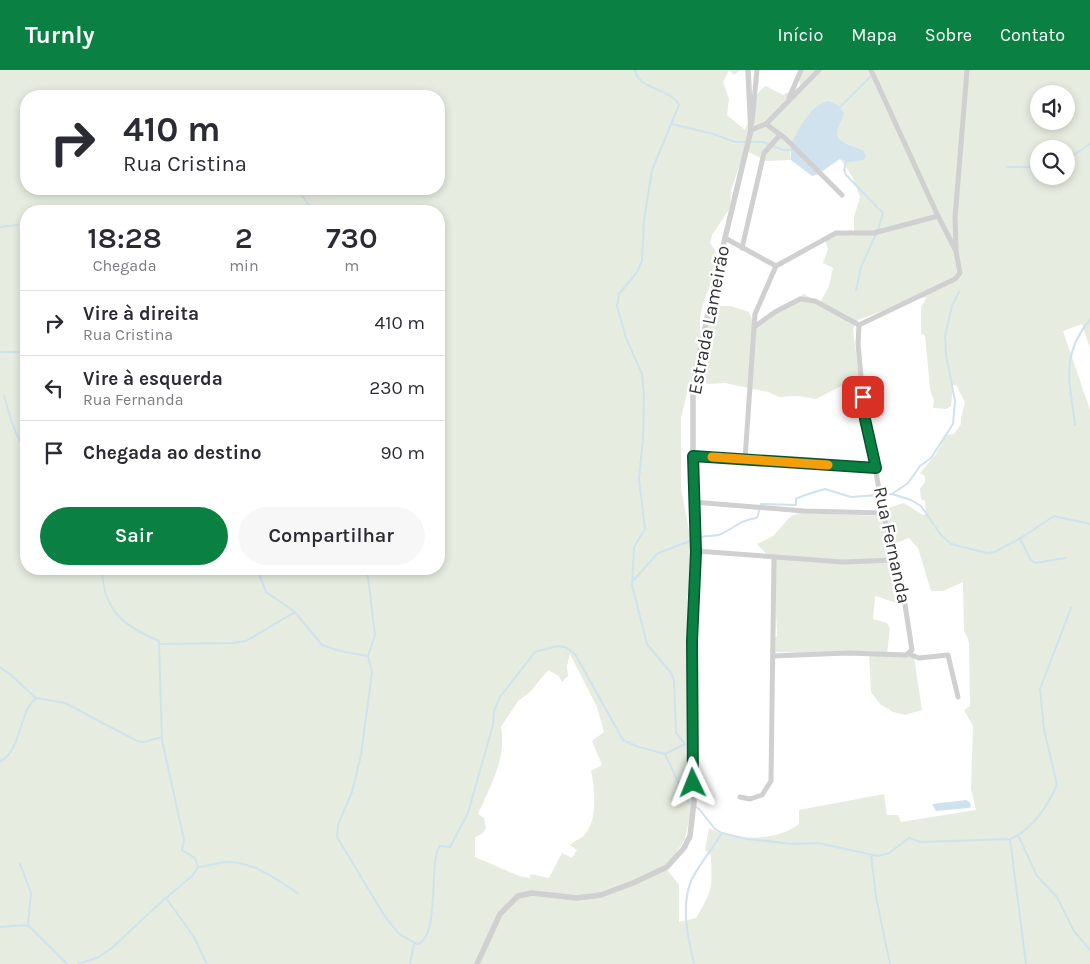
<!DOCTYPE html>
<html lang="pt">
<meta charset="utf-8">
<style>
:root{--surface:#fff;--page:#f7f7f7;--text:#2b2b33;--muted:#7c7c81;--line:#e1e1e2;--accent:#0b8043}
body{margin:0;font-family:Karla,sans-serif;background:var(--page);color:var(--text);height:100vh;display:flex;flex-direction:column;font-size:19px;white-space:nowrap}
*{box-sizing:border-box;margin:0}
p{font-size:16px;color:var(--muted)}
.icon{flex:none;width:28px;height:28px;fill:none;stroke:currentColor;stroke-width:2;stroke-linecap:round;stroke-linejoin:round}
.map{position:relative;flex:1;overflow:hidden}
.panel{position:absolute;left:20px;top:135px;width:425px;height:370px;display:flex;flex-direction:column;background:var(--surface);border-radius:20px;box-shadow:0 2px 8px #0003}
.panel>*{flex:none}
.hud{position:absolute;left:20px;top:20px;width:425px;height:105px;border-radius:20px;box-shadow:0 2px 8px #0003;background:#fff;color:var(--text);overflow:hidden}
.buttons{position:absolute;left:1030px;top:15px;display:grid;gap:10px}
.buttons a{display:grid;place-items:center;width:45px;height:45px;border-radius:50%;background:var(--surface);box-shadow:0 2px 8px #0003;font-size:25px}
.pin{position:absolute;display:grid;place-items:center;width:42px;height:42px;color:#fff;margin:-21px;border-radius:10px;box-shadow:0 2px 8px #0006}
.me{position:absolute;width:55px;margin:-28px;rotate:358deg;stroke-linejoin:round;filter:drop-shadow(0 0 4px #0008)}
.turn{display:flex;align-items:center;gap:18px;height:105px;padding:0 20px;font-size:22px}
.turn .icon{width:65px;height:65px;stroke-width:2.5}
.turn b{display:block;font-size:35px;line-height:42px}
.eta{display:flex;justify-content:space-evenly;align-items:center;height:85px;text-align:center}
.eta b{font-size:30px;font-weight:600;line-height:35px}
.cta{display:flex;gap:10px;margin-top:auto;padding:10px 20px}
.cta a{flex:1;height:58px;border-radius:30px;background:var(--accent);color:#fff;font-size:20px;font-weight:600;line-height:58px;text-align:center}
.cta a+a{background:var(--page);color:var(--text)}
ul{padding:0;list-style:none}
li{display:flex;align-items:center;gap:15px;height:65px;padding:0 20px;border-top:1px solid var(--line)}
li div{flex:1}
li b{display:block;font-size:19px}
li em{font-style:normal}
header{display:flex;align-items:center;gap:30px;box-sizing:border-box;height:70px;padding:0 25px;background:var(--accent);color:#fff}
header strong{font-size:24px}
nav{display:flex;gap:28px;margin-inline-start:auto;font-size:18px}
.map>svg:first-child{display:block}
.green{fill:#e6ecdf;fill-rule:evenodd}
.water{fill:#cfe2ee}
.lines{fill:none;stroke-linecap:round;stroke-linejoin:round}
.stream{stroke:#cfe2ee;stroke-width:2}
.minor{stroke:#d0d0d0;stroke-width:5}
.tertiary{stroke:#d0d0d0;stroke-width:5.5}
.route-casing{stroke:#07532c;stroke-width:12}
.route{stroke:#0b8043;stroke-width:9}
.slow{stroke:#f59e0b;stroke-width:9}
.labels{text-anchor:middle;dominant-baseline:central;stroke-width:5;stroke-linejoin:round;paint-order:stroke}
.street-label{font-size:19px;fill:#333;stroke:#fff}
</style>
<header>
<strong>Turnly</strong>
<nav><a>Início</a><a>Mapa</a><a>Sobre</a><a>Contato</a></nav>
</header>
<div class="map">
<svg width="1090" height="894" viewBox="0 0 1090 894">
<rect width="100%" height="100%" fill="#fff"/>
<path class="green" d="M0 0H741L734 5 729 0 723 12 729 29 727 45 745 60C753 42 749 27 766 16L783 25 800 16 799 10 801 0H1090V278L1082 254 1063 261 1090 340V894H0ZM1039 24H1066V51H1039ZM26 26H439V119H26ZM830 31 838 35 837 65 842 72 863 80 855 91 840 89 852 106 860 127 854 147V166L837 162 824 167 828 179 823 193 833 198 829 216 820 233 804 224 754 254 749 242 730 236H713L696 309 708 314 725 313 768 322 779 327 798 326 816 329 859 307 853 259 858 250 914 229 927 227 921 237V264L925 265 930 319 934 331 933 338 946 339 951 336 953 315 957 316 965 333 961 348V354L954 364 946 365 936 384 920 403 925 406V412L920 419 921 429 925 431 926 444 923 445 904 433 885 439 884 446 800 443 791 446 773 466 757 474 774 492 777 566 772 571 770 582 869 584 871 622 880 634 893 642 905 645 922 640 914 587 887 584 890 558 887 553 873 549 875 526 907 536 896 473 909 468 918 478 931 521H943L963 512 964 560 969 572 970 636 964 640 973 656 971 719 976 740 901 752 898 745H887L884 724 799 740V754C776 772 734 771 709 758L705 780 711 786C712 819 713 819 696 848L679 852V815L666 798 685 769 693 732 689 714 686 680 687 527 693 513 691 471 681 418V348L701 266C697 246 704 231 711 213 714 204 714 192 716 182L710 173 712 165 730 138 731 120 745 80 766 91 791 90 790 82ZM1039 79H1066V106H1039ZM26 141H439V499H26ZM570 584 597 637 604 662 592 671 602 695 591 701C595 716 597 751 586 763 582 769 575 770 570 775L577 780 572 788 562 783 549 808 530 804V808L519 806 475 787V767L482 764 486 758 484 748 478 744C490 716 507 688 501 657L518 631 530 622 548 600 559 606 562 612 568 606 567 596Z"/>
<path class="water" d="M830 31 838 35 844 43C843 49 839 53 838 59 833 73 854 76 863 80L866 87 863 90 848 92 840 89 821 102 791 74C799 59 811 33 830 31Z
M791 75 819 104 812 106 791 90Z
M966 730 970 732 971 736 969 738 936 741 932 734Z"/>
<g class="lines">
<path class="stream" d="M839 38 871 6
M672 54 713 64 735 72H763L783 80H792
M847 89 844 100 846 105 883 143 878 160
M1066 90 1090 74
M1007 97H1039
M297 119 309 135 318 141
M0 157 18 155
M856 220 861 197 876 164
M0 282H26
M4 326 13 356 26 384
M1075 355C1070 313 1060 285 1090 250
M892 424 908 413 920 396 931 388 953 354 955 331 946 285 945 266 952 236 959 222
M698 468C705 465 715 467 721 464 736 457 740 450 757 448L761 434 796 435V429C806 424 815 422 825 419L851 427 892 424 911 430 921 436 941 465 951 474 987 483 995 482 1024 466 1054 446 1090 454
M1020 469 1031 490 1035 493 1065 488
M102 499C103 540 123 556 159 571V574L233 573 246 571 295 542
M257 499 266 522 295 542 322 575 340 581 367 586
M367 499 375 565 368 586 372 602 361 685 352 722 338 755 337 767 384 845 399 864 417 874C441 868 428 789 440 776L450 777 468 743 493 655 494 641 500 627 535 582 557 576 565 577 575 584 623 670 636 676 665 684 685 674 676 663 674 610 671 603 647 574 632 515 634 477 645 459 639 409 643 368 644 326 642 304 626 268 617 236 619 224 637 202 642 191 644 150 652 100 679 35C671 18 638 20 635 0
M632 512 658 483 693 470
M0 597 11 605 36 628
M665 684 687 731 699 739 715 759 722 763 747 769 793 774 818 773 878 786 889 783 909 768 921 772 1010 769C1033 759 1047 737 1057 715L1044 659 1040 619 1071 538
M0 692C23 679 18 640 37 628L65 633 137 671 144 672 162 667
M1018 765 1037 806 1057 827 1074 861 1090 880
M1010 769 1026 894
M871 785 876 827 890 894
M20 794 31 823 28 855
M198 797C208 797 219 791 230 792 256 793 277 810 298 823
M166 828 194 867 207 894
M0 857 25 855 30 857 67 894
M78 894 99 887 112 878 160 833 192 806 198 797 195 788 182 780 184 770 162 670 159 574
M410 894 414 874
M694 894C688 868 680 835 692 809 700 793 713 778 722 763"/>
<path class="minor" d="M789 28 801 0
M752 52 757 0
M766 54 786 69 842 125
M751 60 766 54 819 0
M725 168 776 196 755 244 745 389
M742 178 764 83 780 65
M956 179 955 148 967 0
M776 196 836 163H874L938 146
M754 257 775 242 800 229 815 231 859 255
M693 386 876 398
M693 432 804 441 883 443
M696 481 843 492 895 490
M909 584 919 588 948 585 958 627
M773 586 848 583 906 585 912 580 902 515 883 443 870 367 865 349 858 274 859 255 955 209 960 203 956 181 938 146 871 0
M740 727 750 729 762 725 771 711 774 488"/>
<path class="tertiary" d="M477 894 500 844 518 826 532 823 577 828 601 825 633 813 667 797 684 778 690 766 694 732 692 571 696 481 693 432V313L719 193 751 60 748 0"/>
</g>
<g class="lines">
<defs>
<path id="route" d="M693 713 692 571 696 482 693 386 876 398 865 349 863 327"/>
</defs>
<use href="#route" class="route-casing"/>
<use href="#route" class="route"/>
<path class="slow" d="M712 387 828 395"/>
</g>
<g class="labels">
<g class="street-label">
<text transform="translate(709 250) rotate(-79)">Estrada Lameirão</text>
<text transform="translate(892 475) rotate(78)">Rua Fernanda</text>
</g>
</g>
</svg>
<div class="buttons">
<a><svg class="icon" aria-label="sound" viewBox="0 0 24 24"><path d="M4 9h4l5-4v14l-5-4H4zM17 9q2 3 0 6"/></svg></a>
<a><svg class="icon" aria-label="search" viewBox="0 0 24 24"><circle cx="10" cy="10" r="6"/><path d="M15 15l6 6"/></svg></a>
</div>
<div class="pin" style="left:863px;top:327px;background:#d93025"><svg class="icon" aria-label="arrive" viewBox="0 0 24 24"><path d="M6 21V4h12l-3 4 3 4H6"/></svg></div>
<svg class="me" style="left:693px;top:713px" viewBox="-20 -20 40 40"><path d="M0-17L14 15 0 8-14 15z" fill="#0b8043" stroke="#fff" stroke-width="4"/></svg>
<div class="hud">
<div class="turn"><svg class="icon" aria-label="right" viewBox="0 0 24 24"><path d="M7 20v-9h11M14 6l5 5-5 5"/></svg><div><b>410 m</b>Rua Cristina</div></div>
</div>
<section class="panel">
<div class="eta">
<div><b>18:28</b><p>Chegada</p></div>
<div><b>2</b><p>min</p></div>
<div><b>730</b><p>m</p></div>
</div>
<ul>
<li><svg class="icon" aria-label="right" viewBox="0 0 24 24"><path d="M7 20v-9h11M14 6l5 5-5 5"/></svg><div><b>Vire à direita</b><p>Rua Cristina</p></div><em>410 m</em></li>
<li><svg class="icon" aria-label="left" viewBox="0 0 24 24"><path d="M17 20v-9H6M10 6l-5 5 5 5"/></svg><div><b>Vire à esquerda</b><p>Rua Fernanda</p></div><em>230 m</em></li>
<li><svg class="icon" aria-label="arrive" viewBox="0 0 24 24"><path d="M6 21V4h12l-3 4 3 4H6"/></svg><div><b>Chegada ao destino</b></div><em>90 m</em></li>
</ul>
<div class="cta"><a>Sair</a><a>Compartilhar</a></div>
</section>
</div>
